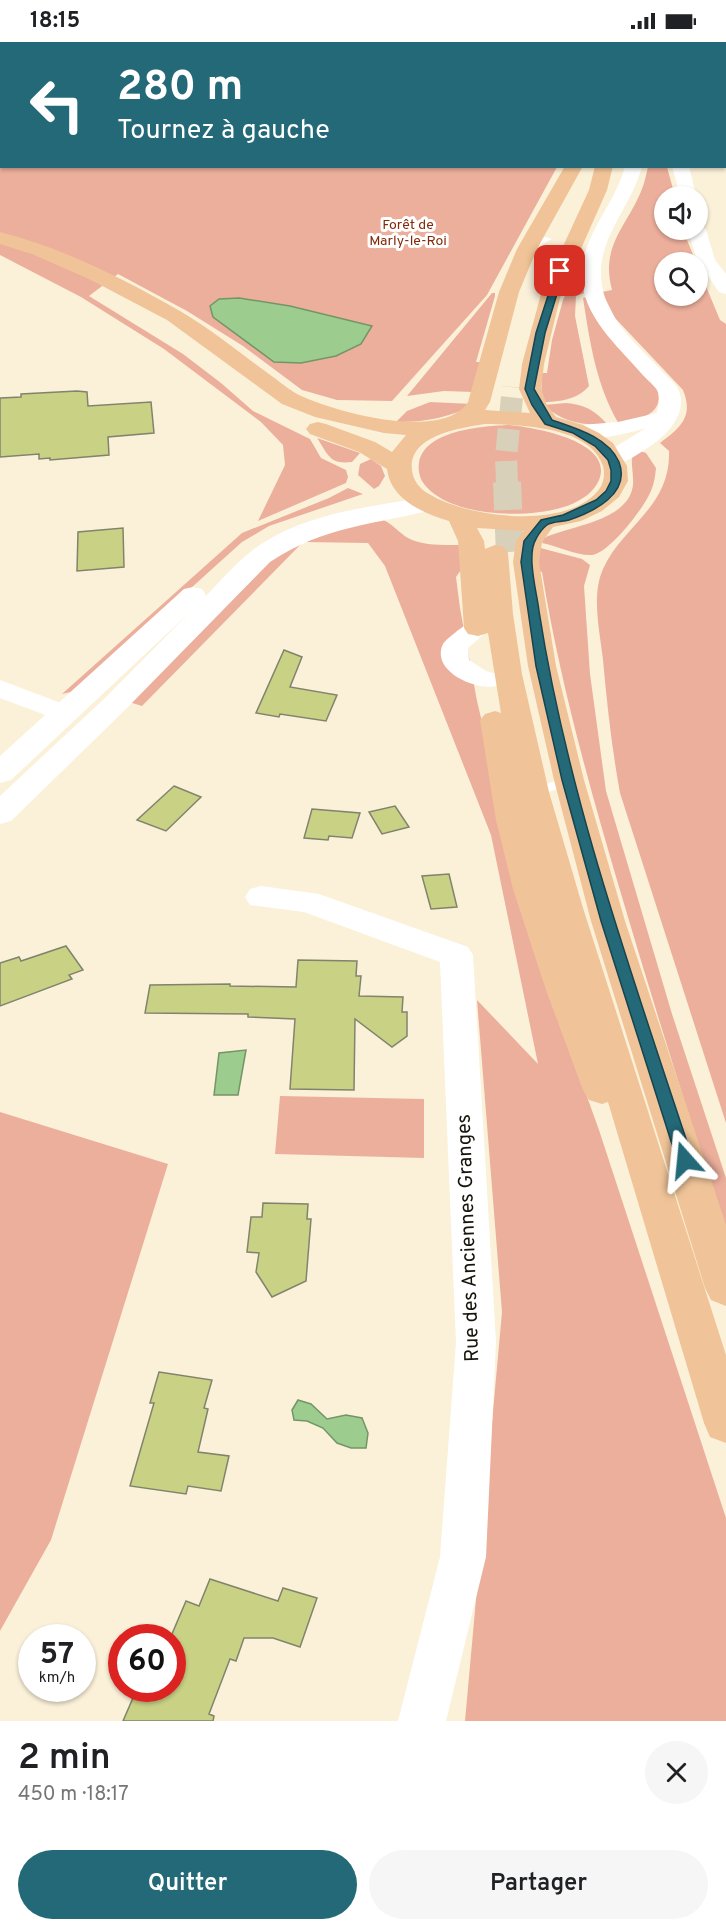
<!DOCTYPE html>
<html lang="fr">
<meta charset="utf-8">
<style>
:root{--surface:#fff;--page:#f6f6f6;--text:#202124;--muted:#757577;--accent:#236978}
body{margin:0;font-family:Overpass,sans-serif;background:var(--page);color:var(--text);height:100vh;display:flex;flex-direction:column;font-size:22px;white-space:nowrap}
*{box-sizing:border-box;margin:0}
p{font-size:20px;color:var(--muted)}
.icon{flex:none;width:33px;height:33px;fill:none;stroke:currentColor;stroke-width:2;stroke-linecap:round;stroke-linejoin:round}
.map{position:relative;height:1679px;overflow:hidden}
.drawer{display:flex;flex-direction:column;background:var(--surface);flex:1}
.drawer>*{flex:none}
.guide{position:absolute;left:0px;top:0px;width:726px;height:126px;box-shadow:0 2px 4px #0004;background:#236978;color:#fff;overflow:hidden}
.buttons{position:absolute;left:654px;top:144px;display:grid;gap:12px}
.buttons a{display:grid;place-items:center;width:54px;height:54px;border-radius:50%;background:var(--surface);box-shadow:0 2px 4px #0004;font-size:30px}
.speed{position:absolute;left:18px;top:1582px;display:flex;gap:12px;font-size:30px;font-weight:700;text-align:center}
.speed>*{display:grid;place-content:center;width:78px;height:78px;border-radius:50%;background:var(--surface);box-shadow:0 2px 4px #0004;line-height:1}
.speed small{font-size:15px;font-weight:400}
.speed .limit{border:9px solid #d22;background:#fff;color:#111}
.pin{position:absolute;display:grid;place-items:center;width:51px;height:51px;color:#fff;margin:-26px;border-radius:12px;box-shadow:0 3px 9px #0006}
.me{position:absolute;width:66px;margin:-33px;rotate:342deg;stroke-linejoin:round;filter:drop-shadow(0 0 4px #0008)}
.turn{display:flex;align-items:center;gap:21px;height:126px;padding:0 18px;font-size:27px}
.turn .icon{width:78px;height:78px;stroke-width:2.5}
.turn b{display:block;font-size:42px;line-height:51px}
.round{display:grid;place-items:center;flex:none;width:63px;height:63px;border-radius:32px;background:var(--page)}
.headline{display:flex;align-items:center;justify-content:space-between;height:102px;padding:0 18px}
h1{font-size:36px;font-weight:600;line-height:45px}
.action{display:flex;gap:12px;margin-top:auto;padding:12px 18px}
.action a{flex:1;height:69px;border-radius:36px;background:var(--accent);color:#fff;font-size:24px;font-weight:600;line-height:69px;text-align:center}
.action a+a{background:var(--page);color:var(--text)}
.status{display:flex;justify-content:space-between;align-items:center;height:42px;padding:0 30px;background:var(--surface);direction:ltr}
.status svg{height:16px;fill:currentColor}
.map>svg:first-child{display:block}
.green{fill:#ecaf9c}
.water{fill:#9ccc8e;stroke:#749567;stroke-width:1.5}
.building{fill:#c9d185;stroke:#81846d;stroke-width:1.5}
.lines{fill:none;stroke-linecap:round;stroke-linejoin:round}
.primary-tunnel-far1{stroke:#d9d0ba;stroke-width:22;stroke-dasharray:22 10;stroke-linecap:butt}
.primary-tunnel{stroke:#d9d0ba;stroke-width:28;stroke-dasharray:28 14;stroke-linecap:butt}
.service{fill:#fff;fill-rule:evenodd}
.minor{fill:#fff;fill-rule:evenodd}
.tertiary{fill:#fff;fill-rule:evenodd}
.primary{fill:#f0c498;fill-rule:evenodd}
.route{fill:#236978;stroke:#17444e;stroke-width:1.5}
.labels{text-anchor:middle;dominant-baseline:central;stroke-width:6;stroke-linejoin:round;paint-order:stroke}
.far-park-label{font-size:14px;fill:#822909;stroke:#fff}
.near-street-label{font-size:20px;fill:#17140b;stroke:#fff}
</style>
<div class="status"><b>18:15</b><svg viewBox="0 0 49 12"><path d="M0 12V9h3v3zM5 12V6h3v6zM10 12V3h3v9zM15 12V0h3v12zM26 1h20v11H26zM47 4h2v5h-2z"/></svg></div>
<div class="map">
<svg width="726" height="1679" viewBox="0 0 726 1679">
<rect width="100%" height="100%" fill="#fbf1d9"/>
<path class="green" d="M0 0H599L2 2V124L557 125 487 253 392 359 337 358 302 348 243 304 187 269 118 232 89 254 183 312 221 341 253 369 310 397 321 416 346 428 348 435 346 441 258 479 285 423 283 403 261 380 164 307 81 255 0 213Z
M648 125H667L675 154H664V188H683L696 220H664V254H698V225L720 278 726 282V1081L620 751C612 707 607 663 603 618 600 590 591 554 603 527 622 484 671 465 669 409L660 401C680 386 694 375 683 348L615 276 602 250 612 248C600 203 627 185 642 147 645 140 646 132 648 125Z
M582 220 585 251 576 254 575 274 589 344C577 358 559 360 541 360L542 331H547L552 298 563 258Z
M492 251H495V254L476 320H481L473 350 444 349 407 354Z
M587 255 657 347C666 373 637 378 619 382 596 343 590 301 583 256Z
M430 360 472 362 473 364C445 376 427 380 396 380L407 369Z
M566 361C584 362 596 369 607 382 584 384 561 380 544 363Z
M509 383C533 385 615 399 599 438 594 450 583 457 572 462 535 478 446 477 422 439 419 433 418 427 419 421 424 388 483 384 509 383Z
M317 396 360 411 352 420C329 423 328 412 317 396Z
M640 409 646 411 656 426C655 435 654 444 649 453 642 468 609 511 592 513 577 514 557 504 542 501L544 496C569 484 623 480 632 448 635 438 631 426 632 416Z
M371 417 381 424 385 434 379 444 374 447 358 433 360 422Z
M348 446 363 452 269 484 242 500 88 639 75 649 62 652 242 491 329 456Z
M381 477C392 481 398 490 408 496 423 504 444 503 460 503L463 525 456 535 460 566 477 659 540 924 599 1088 726 1476V1679H465L502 1270 477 958 538 1022 491 793 385 524 368 501 303 500 142 664 129 660 267 521 302 497Z
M533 504 582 517 590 523 584 544 590 632 606 749 672 972 726 1136V1188C690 1078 655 967 622 855 590 747 560 641 542 530L534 528Z
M280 1054 424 1057V1116L275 1112Z
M0 1070 168 1122 51 1498 0 1589Z"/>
<path class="water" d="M239 256 290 264 372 284 361 302 336 314 301 321 274 320 213 275 210 264 219 257Z
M246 1008 238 1053H214L219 1011Z
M298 1358 311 1362 327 1377 346 1373 362 1376 368 1391 366 1406H351L337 1401 323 1386 307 1379 294 1378 292 1368Z"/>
<path class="building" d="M77 349 87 350 88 364 151 360 154 391 108 395 109 413 50 418V416L39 417V412L0 415V356L21 355V352Z
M123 486 124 525 77 529 78 490Z
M284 608 302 615 290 645 337 653 326 679 280 672 279 675 256 671Z
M174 744 201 755 166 789 137 778Z
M395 764 409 785 382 792 369 770Z
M312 767 360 771 352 796 329 794 328 798 304 796Z
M449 832 457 865 431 867 422 834Z
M66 904 83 928 69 933 72 937 0 964V921L19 915 21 919Z
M298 918 357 919 356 934H361L359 954 403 955 402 970H407V994L392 1005 355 977 354 1048 290 1047 295 977 248 975V972L145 971 150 943 230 942V944L296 945Z
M263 1161 308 1162 307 1177H311L306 1239 272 1255 256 1230 259 1211 247 1210 251 1175H262Z
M159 1330 212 1338 204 1366 208 1367 198 1410 229 1414 221 1449 188 1444 186 1452 130 1444 154 1361H150Z
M210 1537 278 1559 283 1546 317 1556 300 1605 273 1596H244L236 1619 230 1617 209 1672 214 1674 213 1679H123L136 1649 155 1655 158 1647H172V1592L186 1559 199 1564Z"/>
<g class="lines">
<path class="primary-tunnel-far1" d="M507 441 506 415 513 345"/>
<path class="primary-tunnel" d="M507 440 510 512"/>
<path class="service" d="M545 195 552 197 530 209 523 207Z
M569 734 574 735 576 738 574 741 546 751 539 747 541 744Z"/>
<path class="minor" d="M634 0H648V2H634Z
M664 0H678V2H664Z
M724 82 726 83V93L724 92Z
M625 124H642C633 162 599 194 601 234 602 273 636 302 661 328 667 335 675 340 679 349 688 372 666 394 649 405 636 413 620 426 604 422L601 417 604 412 646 386C622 393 594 400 569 394L566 389 569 384 618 380 657 371C658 364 661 354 657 348 653 342 646 337 641 331 617 303 583 275 582 235 580 195 616 162 625 124Z
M672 124H689L696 154H680Z
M698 183 703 184 706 188 715 218 726 232V252L719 250 697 218 688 188H698Z
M478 578 487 580 491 586 468 606 469 618 486 629 497 632 501 638 497 644C476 649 430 629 443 602 446 597 453 593 457 589 464 584 469 580 478 578Z
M0 638 74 666 78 672 74 678 64 680 0 656Z
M261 844 319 852 468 905 473 913 496 1300 486 1515 446 1679H398L440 1515 456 1300 440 920 304 870 250 863 245 855 250 847Z"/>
<path class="tertiary" d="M427 455 436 457 439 462 436 467C374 483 326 483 270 520L125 668 11 779 0 782V754L105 656 190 570 11 738 0 741V714L184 547 193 545 202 547 206 553 204 556C220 540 235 521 253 508 302 471 369 465 427 455Z"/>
<path class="primary" d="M609 0H623V2H609Z
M565 124H583L537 207 519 250 490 360 485 368 530 371 519 347 522 322 541 252 589 148 595 124H613L607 148 561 252 544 322 541 347 547 363 556 375 583 383 599 391 613 401 627 424 628 439 619 455 602 469 581 479 553 485 542 500 539 520 556 624 584 738 625 879 726 1183V1264L711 1258 705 1246 591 879 554 738 528 624 513 520 516 499 524 489 477 486 484 499 485 507 495 503 504 505 508 511 513 572 522 632 549 750 583 866 726 1313V1401L710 1395 704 1381 608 1060 602 1062 589 1058 583 1048 546 948 513 847 496 778 480 678 485 672 495 669 501 671 488 591 478 594 468 592 464 586 458 499 449 479C423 471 391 458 387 427L359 410 310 392 306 387 310 382 318 380 326 382 375 400 392 410 406 393 384 391 315 375 282 362 167 278 89 237 32 212 0 202V190C63 206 124 237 180 269 211 287 240 311 269 332 279 339 289 348 299 353 335 370 442 400 468 360L499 250 517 207ZM485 382C519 383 590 384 603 424 605 431 604 440 600 446 570 489 468 476 429 452 420 447 413 439 412 428 408 393 461 386 485 382Z"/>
</g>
<path class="route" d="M560 226 564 229 545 291 534 347 552 378C575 386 608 395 619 420 631 452 593 470 569 478 562 480 552 479 547 483 543 486 538 493 536 497 526 513 537 551 539 569 568 757 634 938 693 1118L691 1123 685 1125 679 1123 677 1118 601 879 562 738 536 624 521 520 524 499 541 478 563 473 596 458 606 449 611 439V428L608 418 595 404 573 391 545 382 532 363 525 347 536 291 556 229Z"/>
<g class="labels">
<g class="far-park-label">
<text x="408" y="183">Forêt de<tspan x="408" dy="16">Marly-le-Roi</tspan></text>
</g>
<g class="near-street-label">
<text transform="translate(469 1196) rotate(-92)">Rue des Anciennes Granges</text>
</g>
</g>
</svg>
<div class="buttons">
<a><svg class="icon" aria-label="sound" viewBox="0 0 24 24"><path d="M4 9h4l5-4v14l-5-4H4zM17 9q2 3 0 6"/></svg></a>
<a><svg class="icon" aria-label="search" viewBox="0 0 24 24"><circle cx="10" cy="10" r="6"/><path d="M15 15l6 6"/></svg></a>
</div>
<div class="speed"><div>57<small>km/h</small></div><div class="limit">60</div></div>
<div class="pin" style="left:560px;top:229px;background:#d93025"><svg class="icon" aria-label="arrive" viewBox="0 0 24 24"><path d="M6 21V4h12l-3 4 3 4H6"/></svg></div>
<svg class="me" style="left:685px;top:1118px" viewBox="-20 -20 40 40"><path d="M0-17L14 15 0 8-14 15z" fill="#236978" stroke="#fff" stroke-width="4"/></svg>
<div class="guide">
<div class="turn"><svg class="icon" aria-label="left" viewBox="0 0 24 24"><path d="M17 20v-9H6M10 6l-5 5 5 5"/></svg><div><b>280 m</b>Tournez à gauche</div></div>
</div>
</div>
<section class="drawer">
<div class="headline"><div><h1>2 min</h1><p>450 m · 18:17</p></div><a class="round"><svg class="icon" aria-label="close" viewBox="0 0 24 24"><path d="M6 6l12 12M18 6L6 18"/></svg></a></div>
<div class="action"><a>Quitter</a><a>Partager</a></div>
</section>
